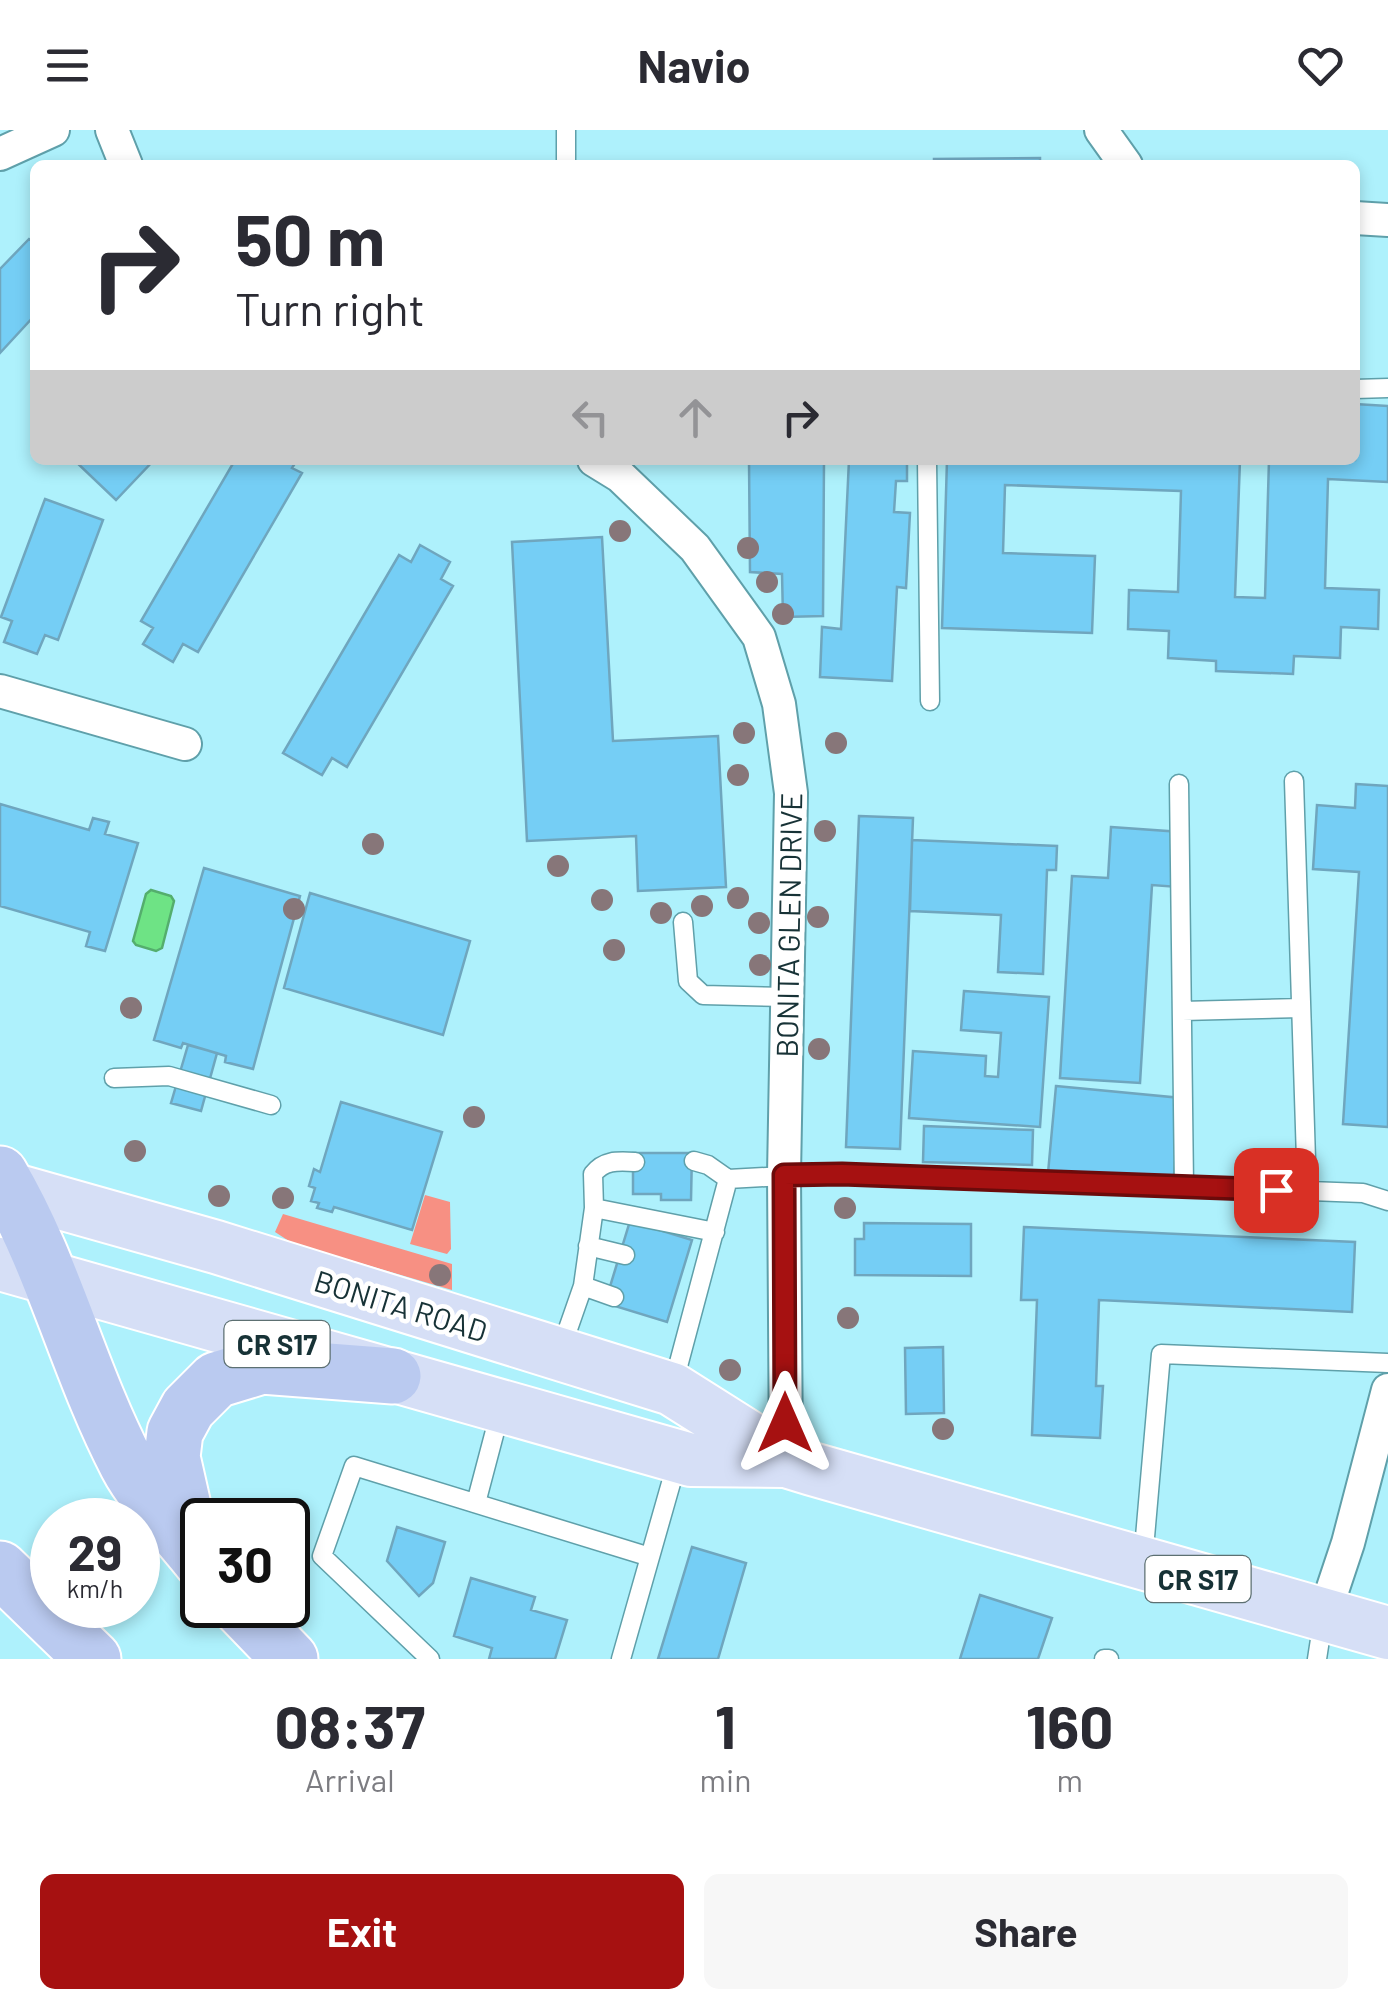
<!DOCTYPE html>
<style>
:root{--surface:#fff;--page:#f7f7f7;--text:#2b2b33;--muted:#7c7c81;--accent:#a61111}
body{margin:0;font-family:Barlow,sans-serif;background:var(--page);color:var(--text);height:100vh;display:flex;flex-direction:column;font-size:38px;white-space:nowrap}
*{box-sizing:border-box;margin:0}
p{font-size:32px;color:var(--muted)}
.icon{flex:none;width:55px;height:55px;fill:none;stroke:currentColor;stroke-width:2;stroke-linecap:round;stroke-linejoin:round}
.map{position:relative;height:1529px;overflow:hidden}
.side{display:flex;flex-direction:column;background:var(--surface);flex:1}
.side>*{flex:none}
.hud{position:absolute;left:30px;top:30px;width:1330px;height:305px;border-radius:15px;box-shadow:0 5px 15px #0003;background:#fff;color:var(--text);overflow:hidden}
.speed{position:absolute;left:30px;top:1368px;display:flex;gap:20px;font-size:50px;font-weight:700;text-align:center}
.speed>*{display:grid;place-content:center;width:130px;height:130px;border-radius:50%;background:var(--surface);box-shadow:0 5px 15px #0003;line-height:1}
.speed small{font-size:25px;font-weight:400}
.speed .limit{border:5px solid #111;border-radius:15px;background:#fff;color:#111}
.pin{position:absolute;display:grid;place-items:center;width:85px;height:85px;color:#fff;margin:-42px;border-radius:20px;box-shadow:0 5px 15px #0006}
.me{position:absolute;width:110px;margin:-55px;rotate:0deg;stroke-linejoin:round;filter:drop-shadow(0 0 8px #0008)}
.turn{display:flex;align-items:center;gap:35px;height:210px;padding:0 40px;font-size:45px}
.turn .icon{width:130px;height:130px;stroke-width:2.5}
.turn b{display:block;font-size:70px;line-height:85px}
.lanes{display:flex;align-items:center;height:95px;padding:0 40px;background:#0003;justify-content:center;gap:50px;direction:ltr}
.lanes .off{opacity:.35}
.eta{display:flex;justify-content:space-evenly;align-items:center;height:170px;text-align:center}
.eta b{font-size:60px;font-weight:700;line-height:70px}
.primary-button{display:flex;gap:20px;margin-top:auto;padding:20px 40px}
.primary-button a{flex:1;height:115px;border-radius:15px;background:var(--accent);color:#fff;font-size:40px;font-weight:700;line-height:115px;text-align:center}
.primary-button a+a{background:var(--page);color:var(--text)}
header{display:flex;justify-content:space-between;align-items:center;height:130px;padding:0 40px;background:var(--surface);font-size:45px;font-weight:700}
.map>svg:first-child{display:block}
.green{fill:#f79083}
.water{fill:#6ee385;stroke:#54ae6d;stroke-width:2.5}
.building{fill:#75cef5;stroke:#6fa6be;stroke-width:2.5}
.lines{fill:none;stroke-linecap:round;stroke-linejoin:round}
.service-casing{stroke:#5fa0aa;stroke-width:21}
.minor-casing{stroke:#5fa0aa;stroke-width:36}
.primary-casing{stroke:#fff;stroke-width:56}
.motorway-casing{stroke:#fff;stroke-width:59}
.service{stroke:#fff;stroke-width:18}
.minor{stroke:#fff;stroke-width:32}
.primary{stroke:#d6dff6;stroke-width:52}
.motorway{stroke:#bacaf0;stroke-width:55}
.tree{fill:#877679}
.route-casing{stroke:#6c0b0b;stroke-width:25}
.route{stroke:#a61111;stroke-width:18}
.labels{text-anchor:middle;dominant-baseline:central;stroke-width:9;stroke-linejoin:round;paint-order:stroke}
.shield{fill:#fff;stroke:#5d7072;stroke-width:2.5}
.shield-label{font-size:28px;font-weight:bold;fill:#173236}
.street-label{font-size:30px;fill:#173236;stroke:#fff}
</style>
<header><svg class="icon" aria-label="menu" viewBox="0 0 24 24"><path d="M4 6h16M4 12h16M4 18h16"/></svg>Navio<svg class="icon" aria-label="heart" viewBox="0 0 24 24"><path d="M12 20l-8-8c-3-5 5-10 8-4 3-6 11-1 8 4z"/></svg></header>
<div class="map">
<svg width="1388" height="1529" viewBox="0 0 1388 1529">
<rect width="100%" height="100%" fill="#aef1fc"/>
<path class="green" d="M425 1065 450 1072 451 1119 447 1124 410 1114Z
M283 1084 452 1134V1160L292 1113 275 1102Z"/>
<path class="water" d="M151 760 171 766 174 771 162 818 156 821 136 815 133 811 146 764Z"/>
<path class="building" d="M1040 28V35H934V29Z
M29 109 35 113V185L0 223V139Z
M1355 274 1388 276V352L1328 349 1325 458 1379 460 1378 499 1341 497 1340 528 1294 526 1293 544 1216 541V531L1168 528 1169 501 1128 499 1129 460 1178 462 1181 361 1005 355 1003 423 1095 426 1092 503 942 498 947 330H1240L1235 467 1265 468 1269 330H1355Z
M74 330H154L116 370Z
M235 330H297L292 338 302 343 198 522 183 514 173 532 143 514 153 498 141 491Z
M749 330H824L823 486 783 487 782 444 750 442Z
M849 330H907V351H896L894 382 910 383 906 458 897 457 892 551 820 547 822 497 841 499Z
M45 369 103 390 58 510 45 505 37 524 4 512 12 491 1 487Z
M602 407 613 611 718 606 726 757 638 761 636 706 527 711 512 412Z
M420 415 450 432 441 449 453 456 347 637 332 628 322 645 283 623 399 425 411 432Z
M1356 654 1388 656V997L1343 994 1359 742 1313 739 1317 675 1355 678Z
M0 674 89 700 93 688 109 692 105 704 138 713 105 821 86 816 90 802 0 776Z
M859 686 913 688 900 1019 846 1017Z
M1111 697 1181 702 1178 757 1152 755 1140 953 1060 948 1072 746 1108 748Z
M912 710 1057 716 1056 740H1047L1043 844 998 842 1001 785 910 781Z
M204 738 300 766 253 939 225 932 226 926 183 913 181 918 154 910Z
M310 763 470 811 443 905 284 858Z
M964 861 1049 867 1040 997 909 988 913 921 986 926 985 946 998 947 1001 903 961 900Z
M188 915 217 923 201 981 171 973Z
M1056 956 1181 968 1173 1055 1048 1043Z
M341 972 442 1002 412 1100 334 1077 332 1082 317 1078 319 1073 311 1071 315 1058 309 1056 314 1039 320 1042Z
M924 996 1033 1000 1032 1035 923 1032Z
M633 1023H692L691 1070H661V1064H633Z
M630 1091 692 1110 667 1192 605 1173Z
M864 1093 971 1094V1146L855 1145V1109H864Z
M1024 1097 1355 1112 1352 1182 1099 1170 1096 1256H1103L1100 1308 1032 1305 1037 1170H1021Z
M943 1217 944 1283 906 1284 905 1218Z
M397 1397 445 1412 433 1453 419 1466 387 1431Z
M692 1417 746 1433 718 1529H658Z
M471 1448 535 1467 531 1480 567 1490 555 1529H489L492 1518 454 1506Z
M980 1465 1052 1488 1038 1529H960Z"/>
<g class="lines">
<defs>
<path id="service" d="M566 0V35
M1355 259 1388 258
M927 330 930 571
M1294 651 1307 1061
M1179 654 1184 1056
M683 792 688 851 703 865 787 867
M1182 881 1301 878
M114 948 169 946 271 975
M694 1031 708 1035 728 1049
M594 1078 593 1044C604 1030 617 1031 635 1032
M588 1116 625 1125
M583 1156 614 1167
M561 1219 583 1156 594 1078 715 1102
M673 1255 728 1049 842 1043 1363 1063 1388 1071
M476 1373 500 1282
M1143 1430 1161 1224 1388 1233
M430 1529 322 1426 354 1336 650 1427
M621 1529 677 1332
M1104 1529H1109
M1317 1529 1323 1490"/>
<path id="minor" d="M112 0 126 35
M1101 0 1126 35
M0 24 53 0
M1355 88 1388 90
M594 330 620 346 695 418 759 507 779 574 791 663 784 1045 786 1331
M0 561 185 614
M1324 1485 1348 1413 1388 1260"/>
<path id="primary" d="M0 1056 216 1117 672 1259 786 1331 812 1339 1388 1503
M0 1134 691 1330 784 1331"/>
<path id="motorway" d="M0 1044C54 1135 78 1240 127 1334 143 1365 180 1404 202 1432
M190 1407 172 1327 175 1302 188 1278 216 1250 262 1236 393 1246
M0 1439 93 1529
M238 1475 290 1529"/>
</defs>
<use href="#service" class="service-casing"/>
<use href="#minor" class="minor-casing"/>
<use href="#primary" class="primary-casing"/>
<use href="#motorway" class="motorway-casing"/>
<use href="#service" class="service"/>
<use href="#minor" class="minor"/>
<use href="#primary" class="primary"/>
<use href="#motorway" class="motorway"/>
</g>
<g class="tree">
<circle cx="620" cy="401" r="11"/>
<circle cx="748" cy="418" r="11"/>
<circle cx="767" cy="452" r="11"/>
<circle cx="783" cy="484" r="11"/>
<circle cx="744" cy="603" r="11"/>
<circle cx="836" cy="613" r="11"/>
<circle cx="738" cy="645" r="11"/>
<circle cx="825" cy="701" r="11"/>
<circle cx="373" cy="714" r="11"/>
<circle cx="558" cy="736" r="11"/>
<circle cx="738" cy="768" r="11"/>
<circle cx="602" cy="770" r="11"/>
<circle cx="702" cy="776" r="11"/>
<circle cx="294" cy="779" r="11"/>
<circle cx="661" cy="783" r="11"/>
<circle cx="818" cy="787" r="11"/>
<circle cx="759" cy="793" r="11"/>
<circle cx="614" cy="820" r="11"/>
<circle cx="760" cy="835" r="11"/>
<circle cx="131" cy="878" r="11"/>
<circle cx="819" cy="919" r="11"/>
<circle cx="474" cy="987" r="11"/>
<circle cx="135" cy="1021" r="11"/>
<circle cx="219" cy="1066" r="11"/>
<circle cx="283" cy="1068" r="11"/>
<circle cx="845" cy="1078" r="11"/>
<circle cx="440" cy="1145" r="11"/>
<circle cx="848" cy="1188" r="11"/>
<circle cx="730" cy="1240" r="11"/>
<circle cx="943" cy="1299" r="11"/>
</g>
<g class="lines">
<defs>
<path id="route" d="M785 1293 784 1045 842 1044 1276 1060"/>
</defs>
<use href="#route" class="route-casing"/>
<use href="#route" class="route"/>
</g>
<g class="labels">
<g class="shield">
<rect x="224.5" y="1191" width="105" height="46" rx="8"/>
<rect x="1145.5" y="1426" width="105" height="46" rx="8"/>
</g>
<g class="shield-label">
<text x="277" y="1214">CR S17</text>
<text x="1198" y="1449">CR S17</text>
</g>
<g class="street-label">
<text transform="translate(788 795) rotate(-89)">BONITA GLEN DRIVE</text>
<text transform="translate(401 1175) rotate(17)">BONITA ROAD</text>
</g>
</g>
</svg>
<div class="speed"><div>29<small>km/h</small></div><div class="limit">30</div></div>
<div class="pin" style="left:1276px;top:1060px;background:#d93025"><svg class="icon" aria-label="arrive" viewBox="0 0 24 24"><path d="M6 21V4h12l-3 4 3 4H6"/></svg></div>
<svg class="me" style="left:785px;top:1293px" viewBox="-20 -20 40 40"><path d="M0-17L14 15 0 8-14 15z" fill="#a61111" stroke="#fff" stroke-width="4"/></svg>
<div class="hud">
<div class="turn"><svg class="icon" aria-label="right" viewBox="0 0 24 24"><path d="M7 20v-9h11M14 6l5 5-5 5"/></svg><div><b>50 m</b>Turn right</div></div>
<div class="lanes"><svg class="icon off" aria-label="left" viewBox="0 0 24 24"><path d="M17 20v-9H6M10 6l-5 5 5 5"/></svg><svg class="icon off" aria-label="ahead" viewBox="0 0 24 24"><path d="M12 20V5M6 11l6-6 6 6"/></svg><svg class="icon" aria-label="right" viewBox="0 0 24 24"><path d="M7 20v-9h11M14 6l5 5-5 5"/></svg></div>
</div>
</div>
<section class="side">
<div class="eta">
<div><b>08:37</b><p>Arrival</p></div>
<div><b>1</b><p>min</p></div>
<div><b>160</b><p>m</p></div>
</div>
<div class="primary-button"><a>Exit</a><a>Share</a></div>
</section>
